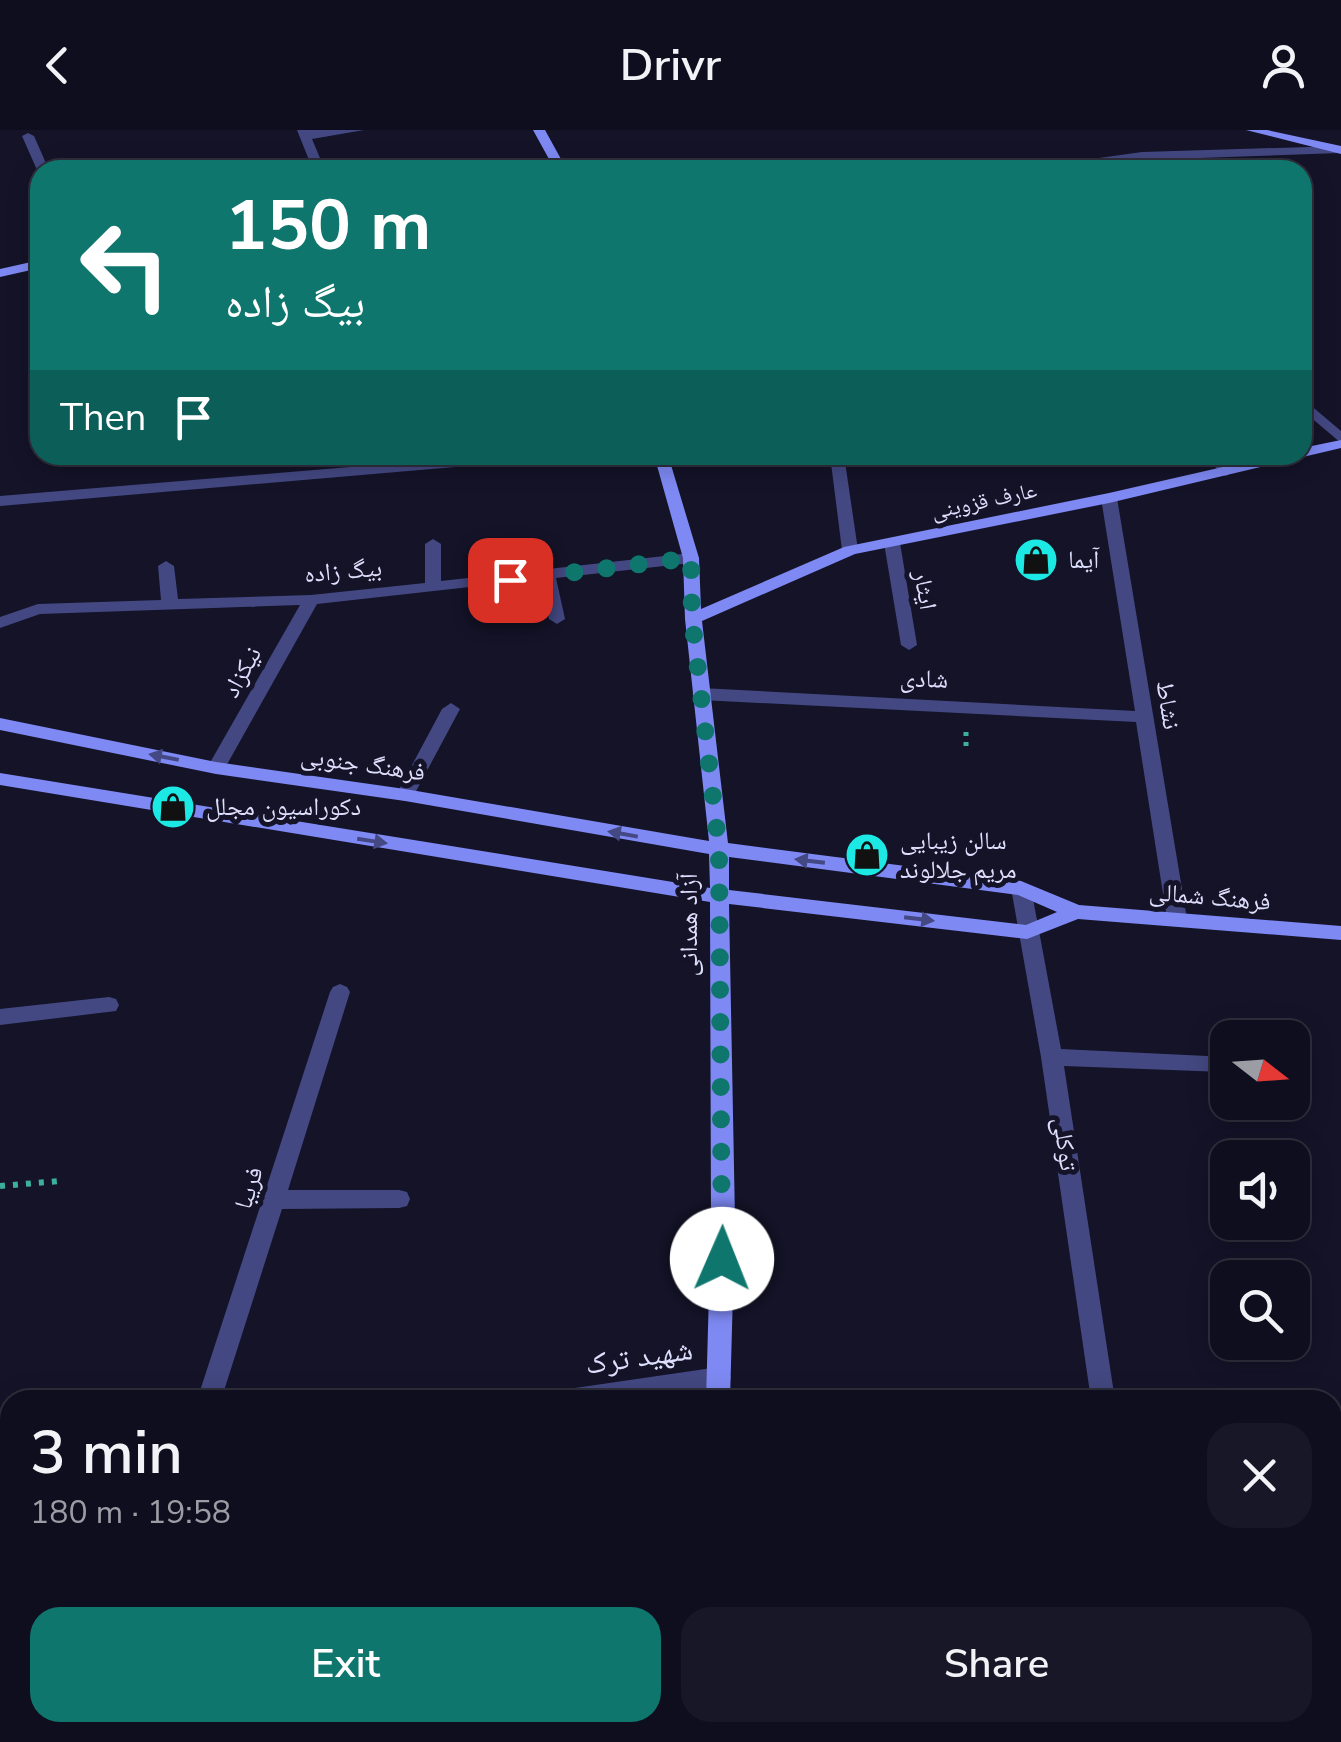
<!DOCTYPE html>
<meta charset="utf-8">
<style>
:root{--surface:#0f0e1e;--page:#181727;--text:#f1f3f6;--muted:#9b9ca4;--line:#2f2e3c;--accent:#0f766e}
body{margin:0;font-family:"Nunito Sans","Noto Naskh Arabic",sans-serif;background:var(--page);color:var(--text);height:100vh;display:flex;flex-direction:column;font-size:38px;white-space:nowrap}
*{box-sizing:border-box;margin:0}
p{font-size:32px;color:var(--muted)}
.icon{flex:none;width:55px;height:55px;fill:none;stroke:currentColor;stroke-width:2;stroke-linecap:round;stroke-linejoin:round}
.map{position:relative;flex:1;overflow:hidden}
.side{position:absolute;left:0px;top:1260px;width:1342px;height:352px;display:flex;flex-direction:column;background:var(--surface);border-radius:30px 30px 0 0;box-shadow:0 5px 25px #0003,0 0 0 2px var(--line)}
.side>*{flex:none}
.hud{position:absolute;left:30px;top:30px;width:1282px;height:305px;border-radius:30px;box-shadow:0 5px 25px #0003,0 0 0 2px var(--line);background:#0f766e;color:#fff;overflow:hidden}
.needle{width:65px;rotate:107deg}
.fabs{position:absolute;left:1210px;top:890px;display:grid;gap:20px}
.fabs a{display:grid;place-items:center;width:100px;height:100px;border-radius:20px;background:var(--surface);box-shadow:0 5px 25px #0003,0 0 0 2px var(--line);font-size:50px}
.pin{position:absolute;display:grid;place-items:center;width:85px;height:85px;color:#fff;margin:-42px;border-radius:20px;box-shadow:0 5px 15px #0006}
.me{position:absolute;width:110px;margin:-55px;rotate:1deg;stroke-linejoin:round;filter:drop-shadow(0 0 8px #0008)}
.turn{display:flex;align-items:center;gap:35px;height:210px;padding:0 30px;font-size:45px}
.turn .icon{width:130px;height:130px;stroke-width:2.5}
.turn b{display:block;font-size:70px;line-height:85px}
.then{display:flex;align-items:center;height:95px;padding:0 30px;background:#0003;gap:20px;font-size:38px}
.round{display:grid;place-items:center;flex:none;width:105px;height:105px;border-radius:30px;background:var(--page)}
.overview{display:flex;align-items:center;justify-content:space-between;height:170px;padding:0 30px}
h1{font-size:60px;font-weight:600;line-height:75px}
.button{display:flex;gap:20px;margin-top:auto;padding:20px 30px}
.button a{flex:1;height:115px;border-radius:30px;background:var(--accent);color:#fff;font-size:40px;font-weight:600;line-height:115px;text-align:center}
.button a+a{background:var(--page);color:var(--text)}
header{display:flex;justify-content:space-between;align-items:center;height:130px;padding:0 30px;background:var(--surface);font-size:45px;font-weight:600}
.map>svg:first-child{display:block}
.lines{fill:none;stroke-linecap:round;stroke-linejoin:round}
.path-far1{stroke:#3db09b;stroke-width:5;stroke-dasharray:4 6;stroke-linecap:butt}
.path{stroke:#3db09b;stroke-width:6;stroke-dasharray:5 8;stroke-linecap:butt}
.lane{fill:#434882;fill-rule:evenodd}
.street{fill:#434882;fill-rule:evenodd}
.secondary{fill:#7e89f3;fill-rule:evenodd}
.oneway{fill:#444883}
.route{stroke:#0f766e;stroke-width:18;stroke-dasharray:0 32.4}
.labels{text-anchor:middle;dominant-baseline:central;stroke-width:10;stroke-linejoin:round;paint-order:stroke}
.far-street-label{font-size:22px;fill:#dddefc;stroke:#141328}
.poi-label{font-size:25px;fill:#dddefc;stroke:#141328;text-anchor:start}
.street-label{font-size:25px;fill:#dddefc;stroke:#141328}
.near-street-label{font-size:30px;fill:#dddefc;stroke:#141328}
</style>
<header><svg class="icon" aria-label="back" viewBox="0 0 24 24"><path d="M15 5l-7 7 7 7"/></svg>Drivr<svg class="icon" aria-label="person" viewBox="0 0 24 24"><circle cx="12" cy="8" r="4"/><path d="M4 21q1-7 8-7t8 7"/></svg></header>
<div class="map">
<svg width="1341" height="1612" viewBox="0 0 1341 1612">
<rect width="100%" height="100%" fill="#141328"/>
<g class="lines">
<path class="path-far1" d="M966 602V620"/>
<path class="path" d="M0 1056 60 1051"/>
<path class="lane" d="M1206 325H1221L1234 341 1226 346 1221 344Z"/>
<path class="street" d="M297 0H364L312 9 325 40H313Z
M28 3 34 6 49 40H40V43L37 40 22 6Z
M1341 16 1339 23 1142 30 1067 40H1036L1042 36 1142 22Z
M1302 268 1341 301V313L1302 280Z
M495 325H556L549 329 0 376V366Z
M830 325H844L858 420 850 425 842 420Z
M1109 363 1117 368 1187 789 1184 794H1170L1167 789 1136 592 701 570 692 564 701 558 1135 581 1101 368Z
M892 408 900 413 917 515 909 520 901 515 884 413Z
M433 409 441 414V451L691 423 699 428 691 433 556 448 565 489 557 494 549 489 541 449 317 474 225 638 216 644 207 638 300 475 40 484 0 498V487L38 474 161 470 158 436 166 431 174 436 178 469 311 465 425 453V414Z
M451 573 460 579 414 665 405 671 398 669 396 665 442 579Z
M1021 751 1031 758 1061 919 1228 927V941L1224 942 1064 936 1115 1270H1091L1041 927 1011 758Z
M340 854 347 857 350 862 288 1060H399L407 1062 410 1069 407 1076 399 1078 282 1079 221 1270H197L330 862 333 857Z
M109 867 116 869 119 875 116 881 0 895V879Z
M719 1237 728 1240 731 1248 728 1256 719 1259 645 1270H556L559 1262 568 1259Z
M10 1338V1362L0 1363V1339Z
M1332 1376H1341V1402H1332Z
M0 1489 10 1490V1518L0 1517Z
M1138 1602H1166L1167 1612H1139Z"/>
<path class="secondary" d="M533 0H545L567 40H555Z
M1246 0H1267L1341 16V24Z
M40 130V138L0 147V139Z
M1341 310V318L1109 373 855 424 702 491 728 713 1021 751 1079 775 1341 796V810L1078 789 1027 809 729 774 735 1090 730 1270H706L711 1090 710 772 0 655V643L710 758 709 724 405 671 216 644 0 600V588L216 632 405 659 709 711 685 489 683 428 654 325H668L699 428 701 479 844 417 1109 363 1275 325H1302V318ZM729 727 1018 765 1057 782 1026 795 729 760Z
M695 1602H723V1612H695Z"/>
</g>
<defs><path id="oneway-solid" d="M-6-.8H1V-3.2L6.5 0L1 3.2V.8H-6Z" transform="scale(2.5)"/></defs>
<g class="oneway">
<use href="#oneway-solid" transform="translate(164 627) rotate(-169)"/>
<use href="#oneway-solid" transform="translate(623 704) rotate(-170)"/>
<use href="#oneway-solid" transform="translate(372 711) rotate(9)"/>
<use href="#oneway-solid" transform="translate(810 731) rotate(-173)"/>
<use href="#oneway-solid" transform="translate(919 789) rotate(7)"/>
</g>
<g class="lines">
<path class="route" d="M510 450 691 428 692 488 719 719 722 1129"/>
</g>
<defs>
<symbol id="shop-disc" viewBox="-11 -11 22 22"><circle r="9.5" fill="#1ce9e4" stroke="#141328"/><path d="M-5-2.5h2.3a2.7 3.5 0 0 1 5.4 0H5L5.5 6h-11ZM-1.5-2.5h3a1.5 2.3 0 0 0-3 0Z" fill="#111"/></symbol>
</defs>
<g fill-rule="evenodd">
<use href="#shop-disc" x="1011" y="405" width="50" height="50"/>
<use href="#shop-disc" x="148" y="652" width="50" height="50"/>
<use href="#shop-disc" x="842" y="700" width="50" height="50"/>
</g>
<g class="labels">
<g class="far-street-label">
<text transform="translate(984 371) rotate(-12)">عارف قزوینی</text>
</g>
<g class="poi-label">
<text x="1068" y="430">آيما</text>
<text x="206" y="677">دکوراسیون مجلل</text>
<text x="900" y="711">سالن زیبایی<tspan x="900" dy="29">مریم جلالوند</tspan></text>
</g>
<g class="street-label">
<text transform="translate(343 441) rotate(-5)">بیگ زاده</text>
<text transform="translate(925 460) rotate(80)">ایثار</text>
<text transform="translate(242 542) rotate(-61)">نیکزاد</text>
<text transform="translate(924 549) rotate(2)">شادی</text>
<text transform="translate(1168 575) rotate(81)">نشاط</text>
<text transform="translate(363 634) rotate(8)">فرهنگ جنوبی</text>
<text transform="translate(1210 767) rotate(5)">فرهنگ شمالی</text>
<text transform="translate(689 795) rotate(-90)">آزاد همدانی</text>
<text transform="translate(1065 1014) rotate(82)">توکلی</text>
<text transform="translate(249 1058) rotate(-72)">فریبا</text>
</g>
<g class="near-street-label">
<text transform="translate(639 1227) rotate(-8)">شهید ترک</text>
</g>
</g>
</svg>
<div class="fabs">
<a><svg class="needle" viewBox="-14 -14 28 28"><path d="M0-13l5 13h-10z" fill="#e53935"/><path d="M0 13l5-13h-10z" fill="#9b9ca4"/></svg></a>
<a><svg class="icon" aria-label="sound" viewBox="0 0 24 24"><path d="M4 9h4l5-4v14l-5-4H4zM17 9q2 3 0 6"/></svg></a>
<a><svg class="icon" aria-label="search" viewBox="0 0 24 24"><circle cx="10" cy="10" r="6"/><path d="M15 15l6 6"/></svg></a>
</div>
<div class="pin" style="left:510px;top:450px;background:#d93025"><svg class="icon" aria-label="arrive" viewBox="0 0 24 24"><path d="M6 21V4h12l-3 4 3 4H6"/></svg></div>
<svg class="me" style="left:722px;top:1129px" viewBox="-20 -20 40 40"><circle r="19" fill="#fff"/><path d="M0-13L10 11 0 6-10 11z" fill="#0f766e"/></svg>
<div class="hud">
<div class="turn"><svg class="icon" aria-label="left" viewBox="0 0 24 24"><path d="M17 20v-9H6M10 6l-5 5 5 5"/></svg><div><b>150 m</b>بیگ زاده</div></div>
<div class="then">Then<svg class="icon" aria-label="arrive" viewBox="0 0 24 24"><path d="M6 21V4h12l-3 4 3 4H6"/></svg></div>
</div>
<section class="side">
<div class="overview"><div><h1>3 min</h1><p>180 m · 19:58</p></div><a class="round"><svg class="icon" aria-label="close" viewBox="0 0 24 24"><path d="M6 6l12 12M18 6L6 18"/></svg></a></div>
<div class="button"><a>Exit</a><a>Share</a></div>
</section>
</div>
